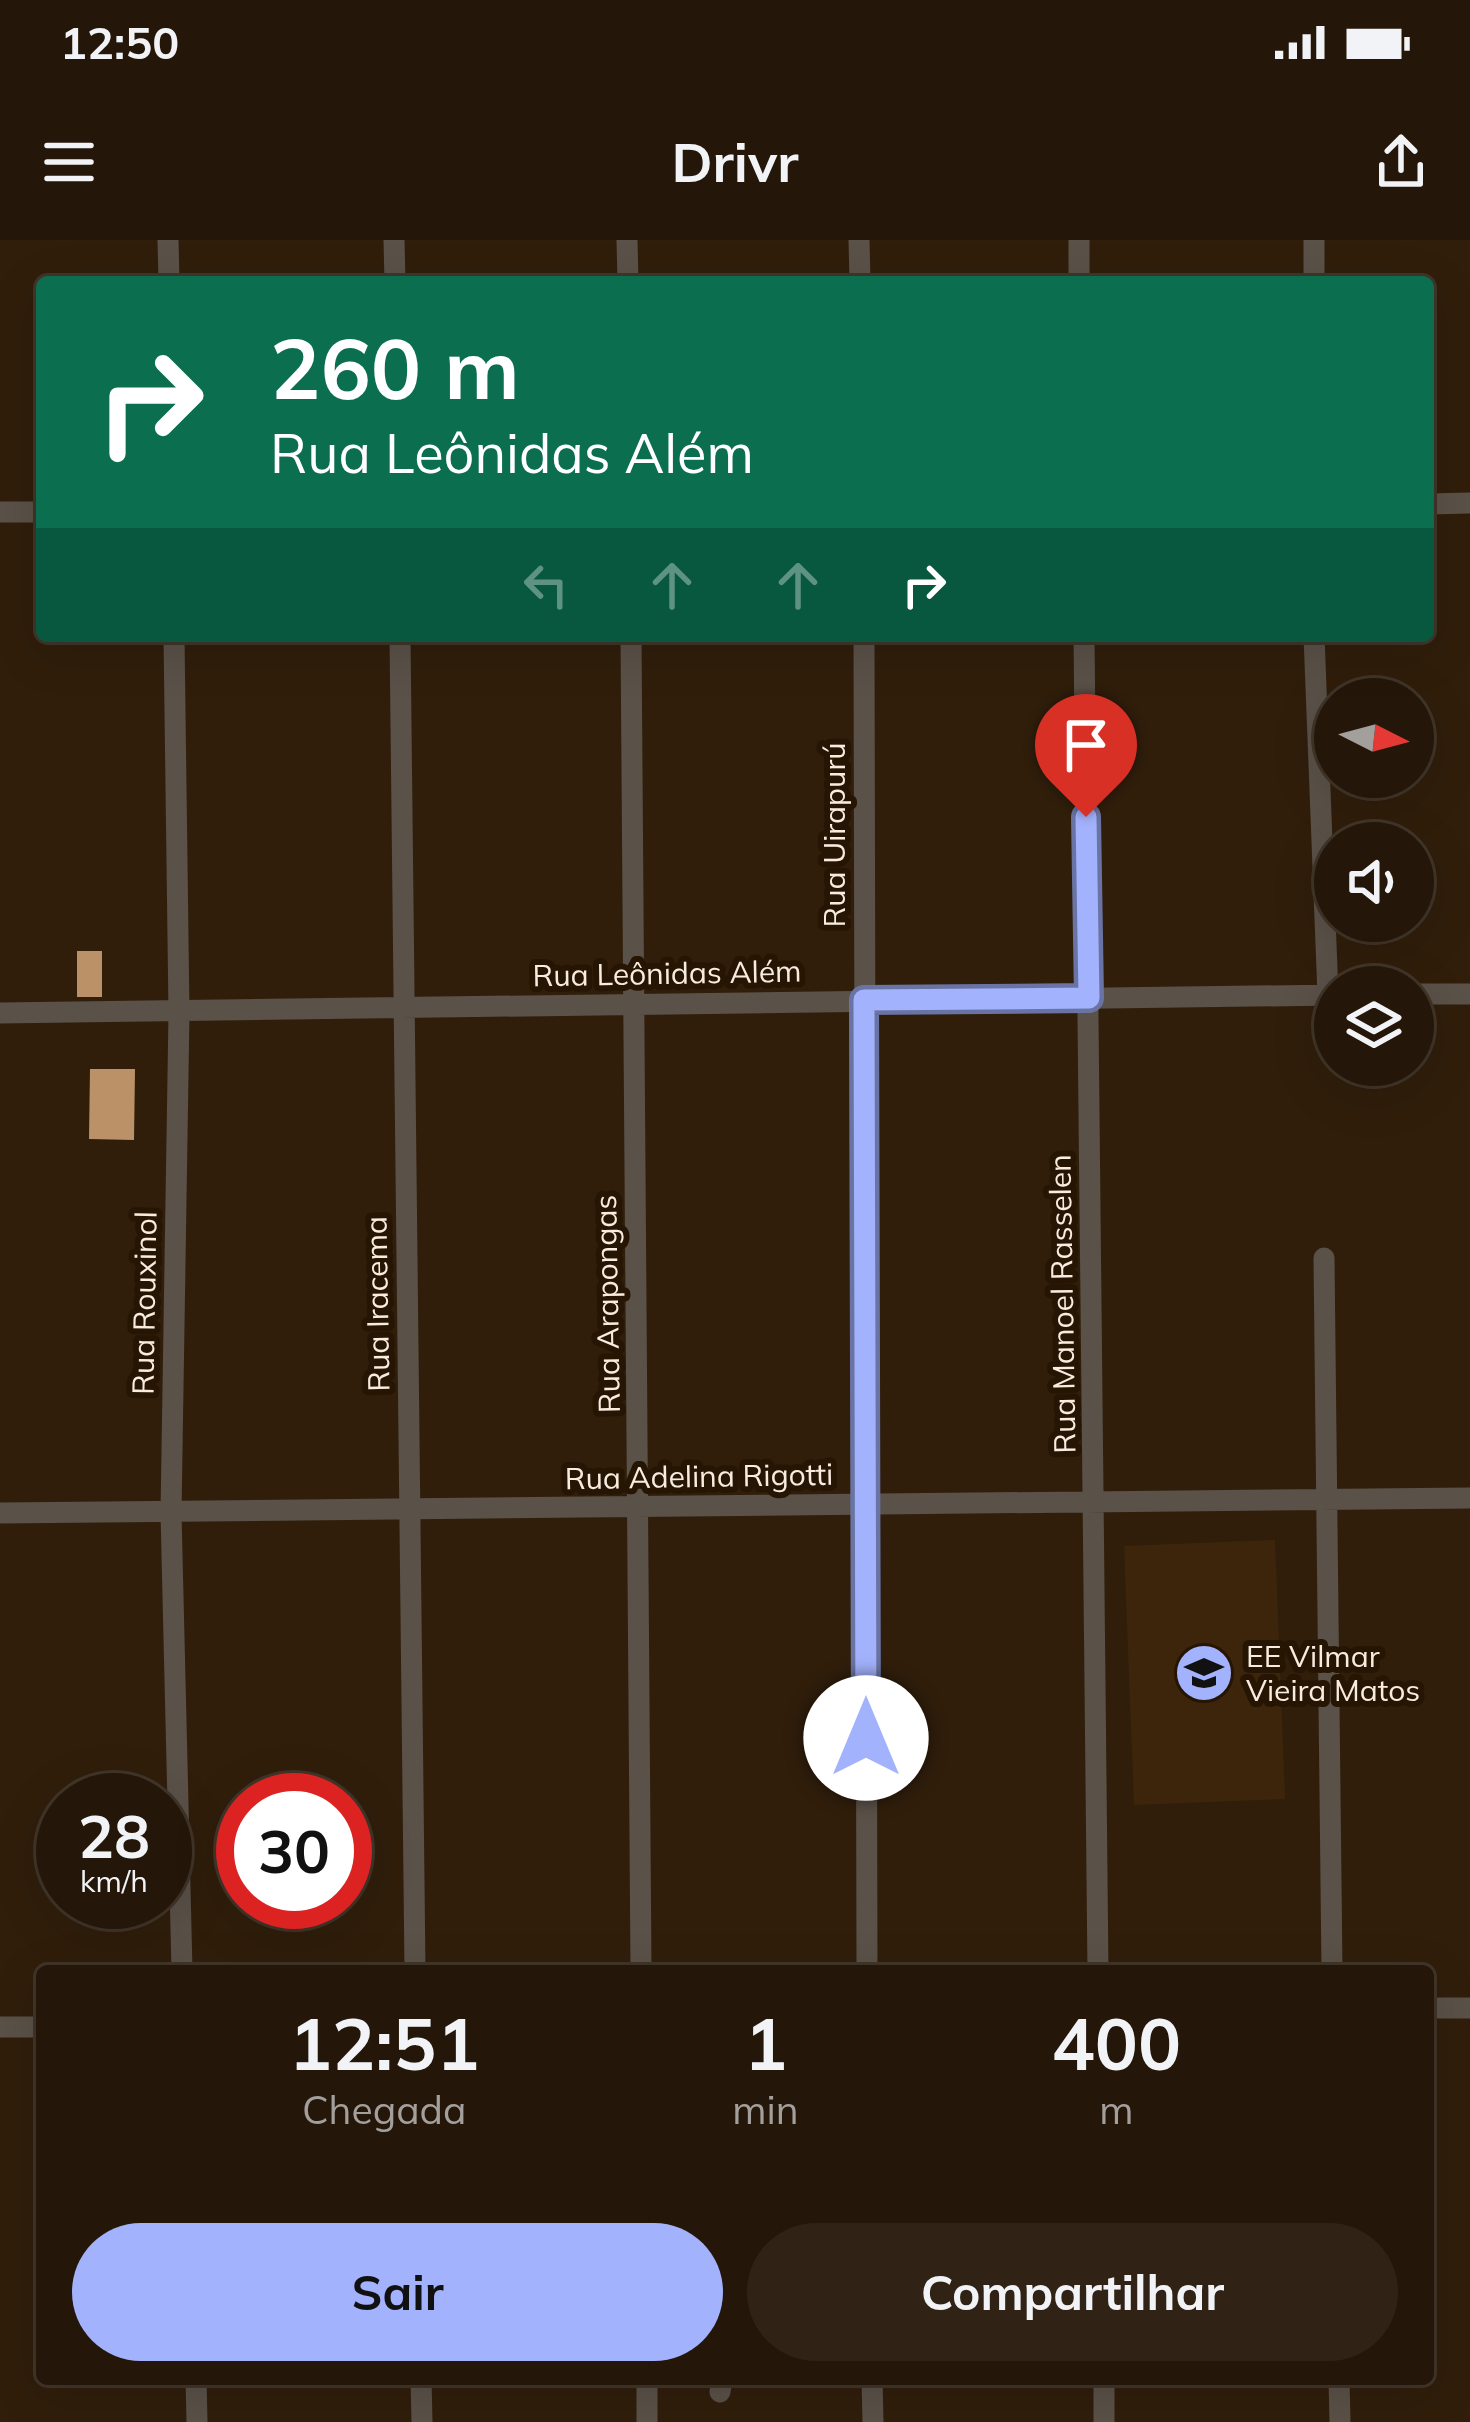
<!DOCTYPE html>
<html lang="pt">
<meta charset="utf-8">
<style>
:root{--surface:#241608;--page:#302316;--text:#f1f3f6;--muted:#a39f9c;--line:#413529;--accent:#a3b2fc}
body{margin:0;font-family:Mulish,sans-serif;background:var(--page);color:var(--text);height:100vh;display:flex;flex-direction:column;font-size:45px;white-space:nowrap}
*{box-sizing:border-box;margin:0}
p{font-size:39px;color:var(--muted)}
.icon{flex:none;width:66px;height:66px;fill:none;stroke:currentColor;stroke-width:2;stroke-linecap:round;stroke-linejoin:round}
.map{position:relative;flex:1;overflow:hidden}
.details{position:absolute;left:36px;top:1725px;width:1398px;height:420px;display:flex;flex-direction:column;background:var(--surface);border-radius:12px;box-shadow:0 12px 48px #0002,0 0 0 3px var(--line)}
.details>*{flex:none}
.top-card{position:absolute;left:36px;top:36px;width:1398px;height:366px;border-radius:12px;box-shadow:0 12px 48px #0002,0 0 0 3px var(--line);background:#0b6e4f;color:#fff;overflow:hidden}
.needle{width:78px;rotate:96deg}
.controls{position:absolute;left:1314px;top:438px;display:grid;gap:24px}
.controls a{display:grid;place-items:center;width:120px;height:120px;border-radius:50%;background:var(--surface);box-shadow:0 12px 48px #0002,0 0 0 3px var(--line);font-size:60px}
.speed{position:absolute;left:36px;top:1533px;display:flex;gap:24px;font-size:60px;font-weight:700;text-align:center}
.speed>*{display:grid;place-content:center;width:156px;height:156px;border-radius:50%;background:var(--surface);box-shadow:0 12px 48px #0002,0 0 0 3px var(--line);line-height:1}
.speed small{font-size:30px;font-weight:400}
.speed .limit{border:18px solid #d22;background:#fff;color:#111}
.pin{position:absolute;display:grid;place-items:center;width:102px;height:102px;color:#fff;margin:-123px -51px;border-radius:50% 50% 50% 0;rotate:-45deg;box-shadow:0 0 12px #0007}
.pin .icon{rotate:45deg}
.me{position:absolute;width:132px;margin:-66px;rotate:0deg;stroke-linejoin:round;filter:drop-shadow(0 0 9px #0008)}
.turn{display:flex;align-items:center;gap:42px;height:252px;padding:0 36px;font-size:54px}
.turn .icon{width:156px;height:156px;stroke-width:2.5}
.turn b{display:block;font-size:84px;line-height:102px}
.lanes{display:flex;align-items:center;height:114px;padding:0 36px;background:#0003;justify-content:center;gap:60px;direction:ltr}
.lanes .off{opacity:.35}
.eta{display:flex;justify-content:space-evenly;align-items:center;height:204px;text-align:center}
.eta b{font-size:72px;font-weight:700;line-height:84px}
.button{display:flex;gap:24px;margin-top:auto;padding:24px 36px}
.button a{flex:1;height:138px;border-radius:72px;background:var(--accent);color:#111;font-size:48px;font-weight:700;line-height:138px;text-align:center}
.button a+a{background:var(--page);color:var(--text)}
.status{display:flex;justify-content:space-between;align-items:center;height:84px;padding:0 60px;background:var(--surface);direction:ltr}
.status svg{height:33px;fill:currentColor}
header{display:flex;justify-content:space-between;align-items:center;height:156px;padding:0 36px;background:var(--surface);font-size:54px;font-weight:700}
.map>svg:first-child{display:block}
.built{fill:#3c250b}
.building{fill:#bb9268}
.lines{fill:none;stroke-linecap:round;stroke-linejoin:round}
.minor{stroke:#5a5148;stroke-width:21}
.route-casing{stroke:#6a74a4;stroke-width:30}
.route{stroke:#a3b2fc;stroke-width:21}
.labels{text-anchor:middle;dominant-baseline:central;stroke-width:12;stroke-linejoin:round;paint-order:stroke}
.street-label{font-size:30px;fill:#f8ebdf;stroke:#261503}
.poi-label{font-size:30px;fill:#f8ebdf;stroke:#261503;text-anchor:start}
</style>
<div class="status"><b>12:50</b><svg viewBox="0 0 49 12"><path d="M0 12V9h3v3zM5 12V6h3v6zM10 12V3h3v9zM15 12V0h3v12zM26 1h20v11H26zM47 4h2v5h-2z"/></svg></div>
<header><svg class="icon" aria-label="menu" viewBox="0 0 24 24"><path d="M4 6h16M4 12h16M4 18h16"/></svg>Drivr<svg class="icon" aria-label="share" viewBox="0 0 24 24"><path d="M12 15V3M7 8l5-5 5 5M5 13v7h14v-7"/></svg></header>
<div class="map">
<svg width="1470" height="2182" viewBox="0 0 1470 2182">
<rect width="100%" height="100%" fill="#301e0b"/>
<path class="built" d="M1275 1300 1285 1559 1134 1565 1124 1306Z"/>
<path class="building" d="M77 711H102V757H77Z
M90 829H135L134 900 89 899Z"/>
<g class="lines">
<path class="minor" d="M168 0 169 42
M394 0 395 42
M627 0 628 42
M859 0 860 42
M1079 0V42
M1314 42V0
M1428 264 1470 263
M0 272H42
M174 396 179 773 171 1273 182 1731
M400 396 415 1731
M631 396 641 1731
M864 396 867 1731
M1084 396 1098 1731
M1314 396 1328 755
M1413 754H1470
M0 773 1335 755
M1324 1018 1332 1731
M0 1273 1470 1258
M1428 1768H1470
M0 1787H42
M196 2139 197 2182
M421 2139 422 2182
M647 2139V2182
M872 2139 873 2182
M1104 2139V2182
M1339 2139 1340 2182
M720 2152 722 2139"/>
</g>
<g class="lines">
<defs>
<path id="route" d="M866 1498 864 760 1089 758 1086 577"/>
</defs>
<use href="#route" class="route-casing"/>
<use href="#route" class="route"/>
</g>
<defs>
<symbol id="school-disc" viewBox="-11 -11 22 22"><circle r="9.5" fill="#a3b2fc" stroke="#261503"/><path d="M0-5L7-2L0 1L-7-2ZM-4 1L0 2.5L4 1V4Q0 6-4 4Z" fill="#111"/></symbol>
</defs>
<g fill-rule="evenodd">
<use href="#school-disc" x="1171" y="1400" width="66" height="66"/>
</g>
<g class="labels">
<g class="street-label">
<text transform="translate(834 595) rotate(-90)">Rua Uirapurú</text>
<text transform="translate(667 733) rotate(-1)">Rua Leônidas Além</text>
<text transform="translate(144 1063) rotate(-89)">Rua Rouxinol</text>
<text transform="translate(377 1064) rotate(-91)">Rua Iracema</text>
<text transform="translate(607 1064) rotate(-91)">Rua Arapongas</text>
<text transform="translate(1062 1064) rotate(-91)">Rua Manoel Rasselen</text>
<text transform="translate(699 1236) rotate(-1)">Rua Adelina Rigotti</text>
</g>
<g class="poi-label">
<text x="1246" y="1416">EE Vilmar<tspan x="1246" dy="34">Vieira Matos</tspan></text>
</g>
</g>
</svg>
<div class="controls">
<a><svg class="needle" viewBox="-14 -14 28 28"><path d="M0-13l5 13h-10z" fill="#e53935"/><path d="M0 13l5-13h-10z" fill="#a39f9c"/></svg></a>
<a><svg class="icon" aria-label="sound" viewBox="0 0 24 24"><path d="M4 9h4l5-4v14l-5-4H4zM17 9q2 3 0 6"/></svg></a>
<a><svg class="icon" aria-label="layers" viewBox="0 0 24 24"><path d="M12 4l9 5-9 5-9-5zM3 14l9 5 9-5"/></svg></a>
</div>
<div class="speed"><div>28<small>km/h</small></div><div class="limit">30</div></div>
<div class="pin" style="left:1086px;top:577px;background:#d93025"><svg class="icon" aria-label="arrive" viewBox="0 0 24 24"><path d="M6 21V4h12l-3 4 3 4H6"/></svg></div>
<svg class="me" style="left:866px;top:1498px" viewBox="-20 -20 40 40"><circle r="19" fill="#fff"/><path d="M0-13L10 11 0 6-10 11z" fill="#a3b2fc"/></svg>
<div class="top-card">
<div class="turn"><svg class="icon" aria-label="right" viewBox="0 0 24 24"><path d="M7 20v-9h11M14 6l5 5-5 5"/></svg><div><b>260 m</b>Rua Leônidas Além</div></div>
<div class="lanes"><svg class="icon off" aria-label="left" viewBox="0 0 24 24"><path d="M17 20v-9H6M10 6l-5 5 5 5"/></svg><svg class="icon off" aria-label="ahead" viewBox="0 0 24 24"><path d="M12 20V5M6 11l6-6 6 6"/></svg><svg class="icon off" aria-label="ahead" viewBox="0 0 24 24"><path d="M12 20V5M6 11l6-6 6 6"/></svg><svg class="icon" aria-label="right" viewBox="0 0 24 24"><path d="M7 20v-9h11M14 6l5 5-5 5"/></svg></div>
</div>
<section class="details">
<div class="eta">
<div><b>12:51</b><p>Chegada</p></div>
<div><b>1</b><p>min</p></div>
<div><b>400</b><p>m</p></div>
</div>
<div class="button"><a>Sair</a><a>Compartilhar</a></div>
</section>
</div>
